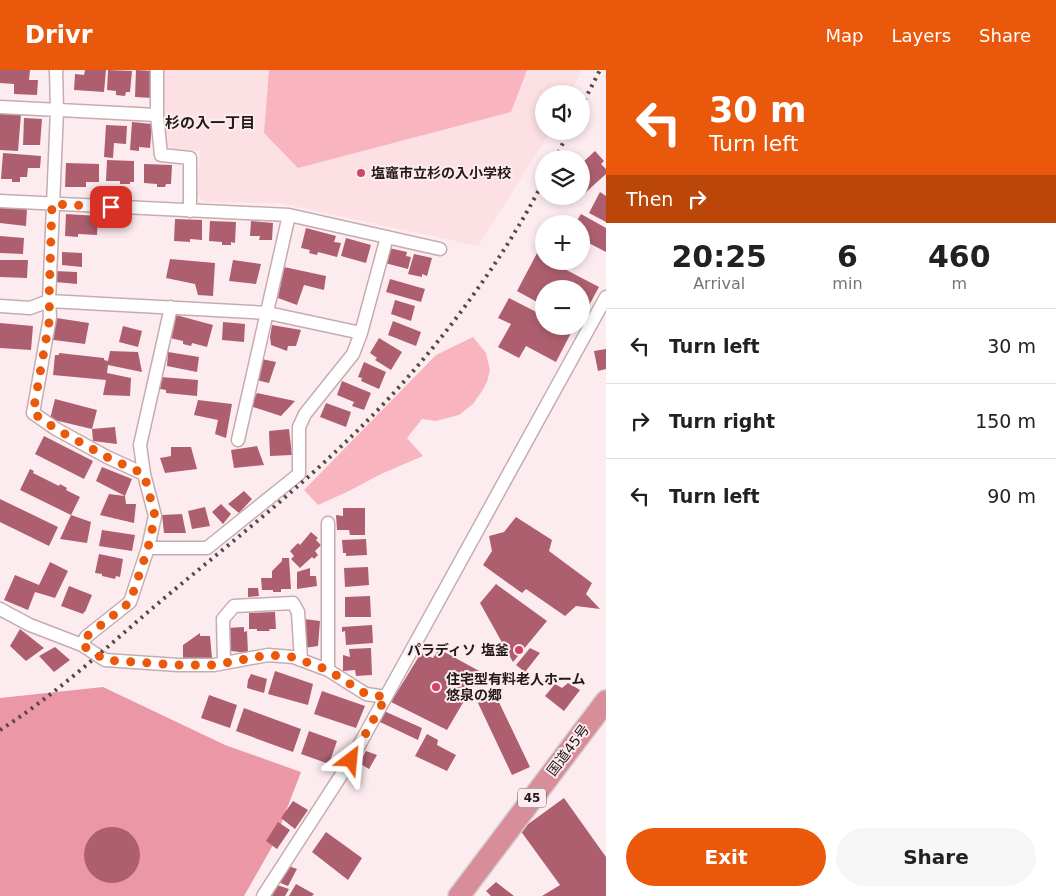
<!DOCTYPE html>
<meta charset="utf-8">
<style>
:root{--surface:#fff;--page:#f6f6f6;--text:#202124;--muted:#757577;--line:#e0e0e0;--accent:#ea580c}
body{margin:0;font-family:"DejaVu Sans","Noto Sans JP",sans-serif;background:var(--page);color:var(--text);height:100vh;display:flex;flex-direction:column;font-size:19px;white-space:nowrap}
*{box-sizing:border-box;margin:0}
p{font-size:16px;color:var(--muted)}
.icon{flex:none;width:28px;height:28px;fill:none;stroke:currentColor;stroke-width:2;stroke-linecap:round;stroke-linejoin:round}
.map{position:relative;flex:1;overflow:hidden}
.panel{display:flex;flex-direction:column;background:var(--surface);width:450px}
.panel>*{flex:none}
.hud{background:#ea580c;color:#fff;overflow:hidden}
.buttons{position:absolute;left:535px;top:15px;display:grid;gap:10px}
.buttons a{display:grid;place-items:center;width:55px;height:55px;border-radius:50%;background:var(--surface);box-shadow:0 2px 8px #0003;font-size:25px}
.pin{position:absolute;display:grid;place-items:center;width:42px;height:42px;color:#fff;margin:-21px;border-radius:10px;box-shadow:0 2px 8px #0006}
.me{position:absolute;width:55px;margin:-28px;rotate:29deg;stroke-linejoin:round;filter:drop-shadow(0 0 4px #0008)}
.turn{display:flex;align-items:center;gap:18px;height:105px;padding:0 20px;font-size:22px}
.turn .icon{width:65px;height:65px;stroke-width:2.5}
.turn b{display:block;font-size:35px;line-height:42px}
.then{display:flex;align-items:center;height:48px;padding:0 20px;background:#0003;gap:10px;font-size:19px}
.eta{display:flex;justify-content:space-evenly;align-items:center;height:85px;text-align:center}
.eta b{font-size:30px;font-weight:600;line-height:35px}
.button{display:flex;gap:10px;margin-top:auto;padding:10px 20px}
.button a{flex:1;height:58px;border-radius:30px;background:var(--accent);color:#fff;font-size:20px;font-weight:600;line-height:58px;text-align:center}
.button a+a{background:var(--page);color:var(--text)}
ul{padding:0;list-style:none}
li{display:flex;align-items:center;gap:15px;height:75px;padding:0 20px;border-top:1px solid var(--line)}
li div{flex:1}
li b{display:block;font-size:19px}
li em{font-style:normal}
header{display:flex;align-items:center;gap:30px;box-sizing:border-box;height:70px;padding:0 25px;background:var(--accent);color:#fff}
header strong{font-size:24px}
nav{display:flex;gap:28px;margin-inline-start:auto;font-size:18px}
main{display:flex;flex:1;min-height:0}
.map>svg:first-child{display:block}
.built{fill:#fce0e4}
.green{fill:#f8b4bf}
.forest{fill:#eb97a6}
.building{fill:#ad5f6f}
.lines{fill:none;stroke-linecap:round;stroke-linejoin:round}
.street-casing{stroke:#c6acb0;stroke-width:15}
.highway-casing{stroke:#d3d1d1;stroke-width:24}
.street{stroke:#fff;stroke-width:12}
.highway{stroke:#d78d9a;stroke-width:21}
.rail{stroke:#54484b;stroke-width:4;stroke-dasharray:2.5 5;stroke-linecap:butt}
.route{stroke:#ea580c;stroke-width:9;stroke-dasharray:0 16.2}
.poi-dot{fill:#d2436b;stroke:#fdecef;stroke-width:2}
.labels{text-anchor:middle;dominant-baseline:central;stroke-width:4;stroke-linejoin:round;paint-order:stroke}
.shield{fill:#fdecef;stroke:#64585b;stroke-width:1}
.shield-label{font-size:12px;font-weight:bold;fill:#23191b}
.poi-label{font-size:14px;font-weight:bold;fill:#23191b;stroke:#fdecef;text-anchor:start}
.street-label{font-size:14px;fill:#23191b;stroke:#fdecef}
.neighbourhood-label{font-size:15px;font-weight:bold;fill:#23191b;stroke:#fdecef}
</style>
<header>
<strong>Drivr</strong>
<nav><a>Map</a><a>Layers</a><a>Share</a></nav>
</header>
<main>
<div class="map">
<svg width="606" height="826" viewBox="0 0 606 826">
<rect width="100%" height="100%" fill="#fdecef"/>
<path class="built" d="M164 0H582L570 24H544V61H551L478 176 279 133 205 132 197 125 200 81 173 79 165 73Z"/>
<path class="green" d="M269 0H527L511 42 298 98 264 63Z
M473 267 486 283 490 300 487 312 482 321 473 334 459 345 436 351 422 349 407 368 423 386 381 404 349 421 318 435 304 420 436 285Z"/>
<path class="forest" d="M103 617 225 675 301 702 273 775 244 826H0V628Z"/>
<path class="building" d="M0 0H30L29 10H38L37 25 14 24V14L0 13Z
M85 0H106L104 22 74 20 75 4 84 5Z
M108 0 132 1 130 22H126L125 26 116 25V21L107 20Z
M136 0 155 1 153 28 135 27Z
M0 43 21 44 18 81 0 80Z
M24 48 42 49 40 75H23Z
M132 52 152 54 150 78 139 77V81L130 80Z
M106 55 127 56 126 74 114 73 113 88 104 87Z
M595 81 604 91 601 94 606 99V104L585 123 581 119V94Z
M3 83 41 86 40 98H28L27 107H20V112H12V109H1Z
M107 90 134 91V112H130V114H120V111H106Z
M66 93 99 94V112H86V117H65Z
M144 94 172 95 171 114H166L165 117H157V114L144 113Z
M600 122 606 126V152L589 143Z
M0 137 27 138 26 156 0 153Z
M66 144 98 146 97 165 78 164V167L65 166Z
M581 144 606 158V182L581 169V154H575Z
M175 149 202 150V170L190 169V172L174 171Z
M210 151 236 152 235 173 231 172V175H222V172L209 171Z
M251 151 273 153 272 170H259L260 166H250Z
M306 158 336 166 334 172 341 173 337 187 318 182 317 185 309 183 310 180 301 178Z
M0 166 24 168 23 184 0 183Z
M346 168 371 175 366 193 341 186Z
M544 170V191H556L555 194 599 217 581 250V219H544V229L539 227 537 232 517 221Z
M389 178 407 182 406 186 411 187 408 199 385 193Z
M62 182 82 183V197L62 195Z
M414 184 432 188 427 206 422 204V207L408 204Z
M170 189 215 193 213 226 198 225 195 214 166 208Z
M0 190H28L27 208 0 207Z
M233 190 261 194 256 214 229 211Z
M284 197 326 206 324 220 304 215 297 235 278 228Z
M54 201 77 202V214L55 212Z
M390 209 425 219 421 232 386 222Z
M509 228 544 246V256H563L572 261 556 292 526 276 519 288 498 277 511 254 498 248Z
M395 230 415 236 411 251 391 244Z
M176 245 213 255 207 277 192 273 191 276 183 274V271L170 268Z
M50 247 89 253 85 274 46 269Z
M393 251 421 262 416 276 388 265Z
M223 252 245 254 244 272 222 270Z
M0 253 33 256 31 280 0 278Z
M272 255 301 260 296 276H288L287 281 271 275 270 267Z
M123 256 142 261 138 277 119 272Z
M379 268 402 282 391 300 375 290 377 288 370 283Z
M606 279V299L598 301 594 281Z
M110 281 138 282 142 302 108 295 107 303 131 308 130 326 103 325 106 310 53 305 55 285H59V283L104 288V290L108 291Z
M168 282 199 287 197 302 167 296Z
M257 288 276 292 269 313 252 309Z
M364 292 386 302 379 319 361 311 362 308 358 307Z
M161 307 198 310 197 326 166 323V320L160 319Z
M342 311 371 323 364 340 352 336 354 332 337 325Z
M257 323 295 331 281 346 250 336Z
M55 329 97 340 92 359 50 349Z
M198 330 232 334 226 368 215 364 218 350 194 345Z
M326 333 351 342 346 357 320 347Z
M115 357 117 374 93 371 92 359Z
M289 359 292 385 270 386 269 361Z
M44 366 93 391 84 409 35 384Z
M257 376 264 395 234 398 231 380Z
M171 377H191L197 399 165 403 160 388 171 386Z
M102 397 132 409 125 426 96 411Z
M30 399 34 401 33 403 59 416 60 414 67 418 66 420 80 427 71 445 20 420Z
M244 421 252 429 239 443 228 434Z
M109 424 125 426 126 434H136L134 453 100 445Z
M0 429 58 457 49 476 0 452Z
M221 434 231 444 223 454 212 442Z
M205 437 210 456 192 459 188 441Z
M343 438H365V465H350L349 460H337L336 445 343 446Z
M182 444 186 463H164L162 445Z
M71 445 91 452 87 473 60 469Z
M516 447 552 470 549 481 592 513 586 524 600 539 576 536 565 546 526 519 522 523 483 495 492 481 489 466 504 462Z
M102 460 135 465 132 481 99 476Z
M311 462 318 468 316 470 321 475 315 481 318 485 314 489 312 487 300 498 291 489 294 486 290 481 298 473 300 475Z
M366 469 367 485 346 486V483H343L342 470Z
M99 484 123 489 120 507 116 506 115 509 102 506V504L95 503Z
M282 488H289L291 519H281V522H273V520H262L261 508H272V501L282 491Z
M50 492 68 501 55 528 35 522 28 540 4 530 15 505 39 515Z
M368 497 369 515 345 517 344 498Z
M310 498V506H316L317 516 297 519V502Z
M496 514 547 551 513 592 480 533Z
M69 516 92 525 85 542H84L83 544 61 536Z
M248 518H258L259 526 248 527Z
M370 526 371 547H345V527Z
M275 542 276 559H269L270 561H257V559H249V543Z
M304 549 320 551 318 576 304 578Z
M372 555 373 573 346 575 345 561 342 562V557Z
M244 557V562L247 561 248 583 231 581V577H228L227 558Z
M20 559 44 578 26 591 10 576Z
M200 563V566H210L212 588 183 589V575Z
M55 577 70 590 54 602 39 586Z
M371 578 372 605 356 606 355 600 343 601V585L350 587 349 579Z
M530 578 540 583 525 602 516 595Z
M439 579 481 602 447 660 391 632 421 583 433 588Z
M275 601 313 614 308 635 268 624Z
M251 604 267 609 264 623 247 618 248 610Z
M568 613 580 620 564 641 545 626 555 614 562 618Z
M322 621 365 636 356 658 314 644Z
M209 625 237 635 230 658 201 648Z
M496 626 530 697 512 705 478 633Z
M244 638 301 659 293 682 236 661Z
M384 641 422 658 418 670 380 652Z
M309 661 337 671 329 694 301 684Z
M427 664 438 670 437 675 456 685 447 701 415 686Z
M366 681 377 685 369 699 359 693Z
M564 728 606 787V826H542L560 815 520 760Z
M293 731 308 740 295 759 281 748Z
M278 752 290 760 277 779 266 771Z
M84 785a28 28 0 1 1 56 0a28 28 0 1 1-56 0Z
M326 762 362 788 348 810 312 782Z
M286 795 297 799 288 816 278 812Z
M496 812 514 826H491L486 821Z
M296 814 314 824 312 826H289Z
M277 815 289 819 285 826H272Z"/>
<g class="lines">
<defs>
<path id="street" d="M56 0 57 40 49 231 50 247 33 343 56 359 107 387 144 404
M157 0V45L161 85 190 88V141
M0 37 157 45
M0 131 289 145 440 179
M0 236 30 238 49 231 268 243 361 263
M238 370 289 145
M328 453V600
M148 478H207L299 404V357L305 344 353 284 361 263 387 167
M0 539 30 555 82 575 105 590 178 595H214L268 585 293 587 328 600 366 624 386 627
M82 575 86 567 130 532 148 478 155 446 144 404 140 375 171 237
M224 593 223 549 234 536 293 533 298 542 301 590
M263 826 351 690 606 227"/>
<path id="highway" d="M459 826 606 631"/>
</defs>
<use href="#street" class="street-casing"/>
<use href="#highway" class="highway-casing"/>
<use href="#street" class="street"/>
<use href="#highway" class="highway"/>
<path class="rail" d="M581 37 600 0
M555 89 569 61
M0 660C60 622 113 571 168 525 233 471 300 418 360 358 429 290 500 197 544 110"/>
</g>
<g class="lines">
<path class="route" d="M111 137 52 134 49 231 50 247 33 343 56 359 107 387 144 404 155 446 148 478 130 532 86 567 82 575 105 590 178 595H214L268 585 293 587 328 600 366 624 386 627 351 690"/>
</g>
<g class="poi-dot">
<circle cx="361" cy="103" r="5"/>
<circle cx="519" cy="580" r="5"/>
<circle cx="436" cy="617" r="5"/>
</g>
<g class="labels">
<rect class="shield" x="518" y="718.5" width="28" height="19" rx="4"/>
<g class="shield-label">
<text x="532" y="728">45</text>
</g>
<g class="poi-label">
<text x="371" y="103">塩竈市立杉の入小学校</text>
<text x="509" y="580" text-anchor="end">パラディソ 塩釜</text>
<text x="446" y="609">住宅型有料老人ホーム<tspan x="446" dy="16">悠泉の郷</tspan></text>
</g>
<g class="street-label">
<text transform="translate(568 680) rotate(-53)">国道45号</text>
</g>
<g class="neighbourhood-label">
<text x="210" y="53">杉の入一丁目</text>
</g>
</g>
</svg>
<div class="buttons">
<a><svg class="icon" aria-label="sound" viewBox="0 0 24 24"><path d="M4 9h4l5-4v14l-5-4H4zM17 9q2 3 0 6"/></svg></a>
<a><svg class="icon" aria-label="layers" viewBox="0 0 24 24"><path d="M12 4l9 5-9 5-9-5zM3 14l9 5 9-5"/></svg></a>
<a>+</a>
<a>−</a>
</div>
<div class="pin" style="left:111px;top:137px;background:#d93025"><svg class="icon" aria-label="arrive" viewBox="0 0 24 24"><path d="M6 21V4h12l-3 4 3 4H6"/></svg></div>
<svg class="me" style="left:351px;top:690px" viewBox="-20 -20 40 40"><path d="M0-17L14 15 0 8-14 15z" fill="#ea580c" stroke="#fff" stroke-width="4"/></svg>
</div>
<section class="panel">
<div class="hud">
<div class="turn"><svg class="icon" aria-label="left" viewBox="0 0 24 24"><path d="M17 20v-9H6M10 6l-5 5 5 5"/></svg><div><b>30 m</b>Turn left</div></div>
<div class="then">Then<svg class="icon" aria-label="right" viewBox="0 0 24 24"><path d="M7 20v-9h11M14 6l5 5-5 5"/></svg></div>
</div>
<div class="eta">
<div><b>20:25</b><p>Arrival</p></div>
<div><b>6</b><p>min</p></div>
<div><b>460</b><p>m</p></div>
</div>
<ul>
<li><svg class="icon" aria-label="left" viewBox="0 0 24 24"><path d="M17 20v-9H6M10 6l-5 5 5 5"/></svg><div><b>Turn left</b></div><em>30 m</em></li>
<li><svg class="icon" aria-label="right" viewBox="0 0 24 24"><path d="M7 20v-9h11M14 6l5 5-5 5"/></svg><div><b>Turn right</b></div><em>150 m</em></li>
<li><svg class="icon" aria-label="left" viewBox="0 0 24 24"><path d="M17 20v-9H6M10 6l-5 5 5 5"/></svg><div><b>Turn left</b></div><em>90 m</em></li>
</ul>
<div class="button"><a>Exit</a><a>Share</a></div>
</section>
</main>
